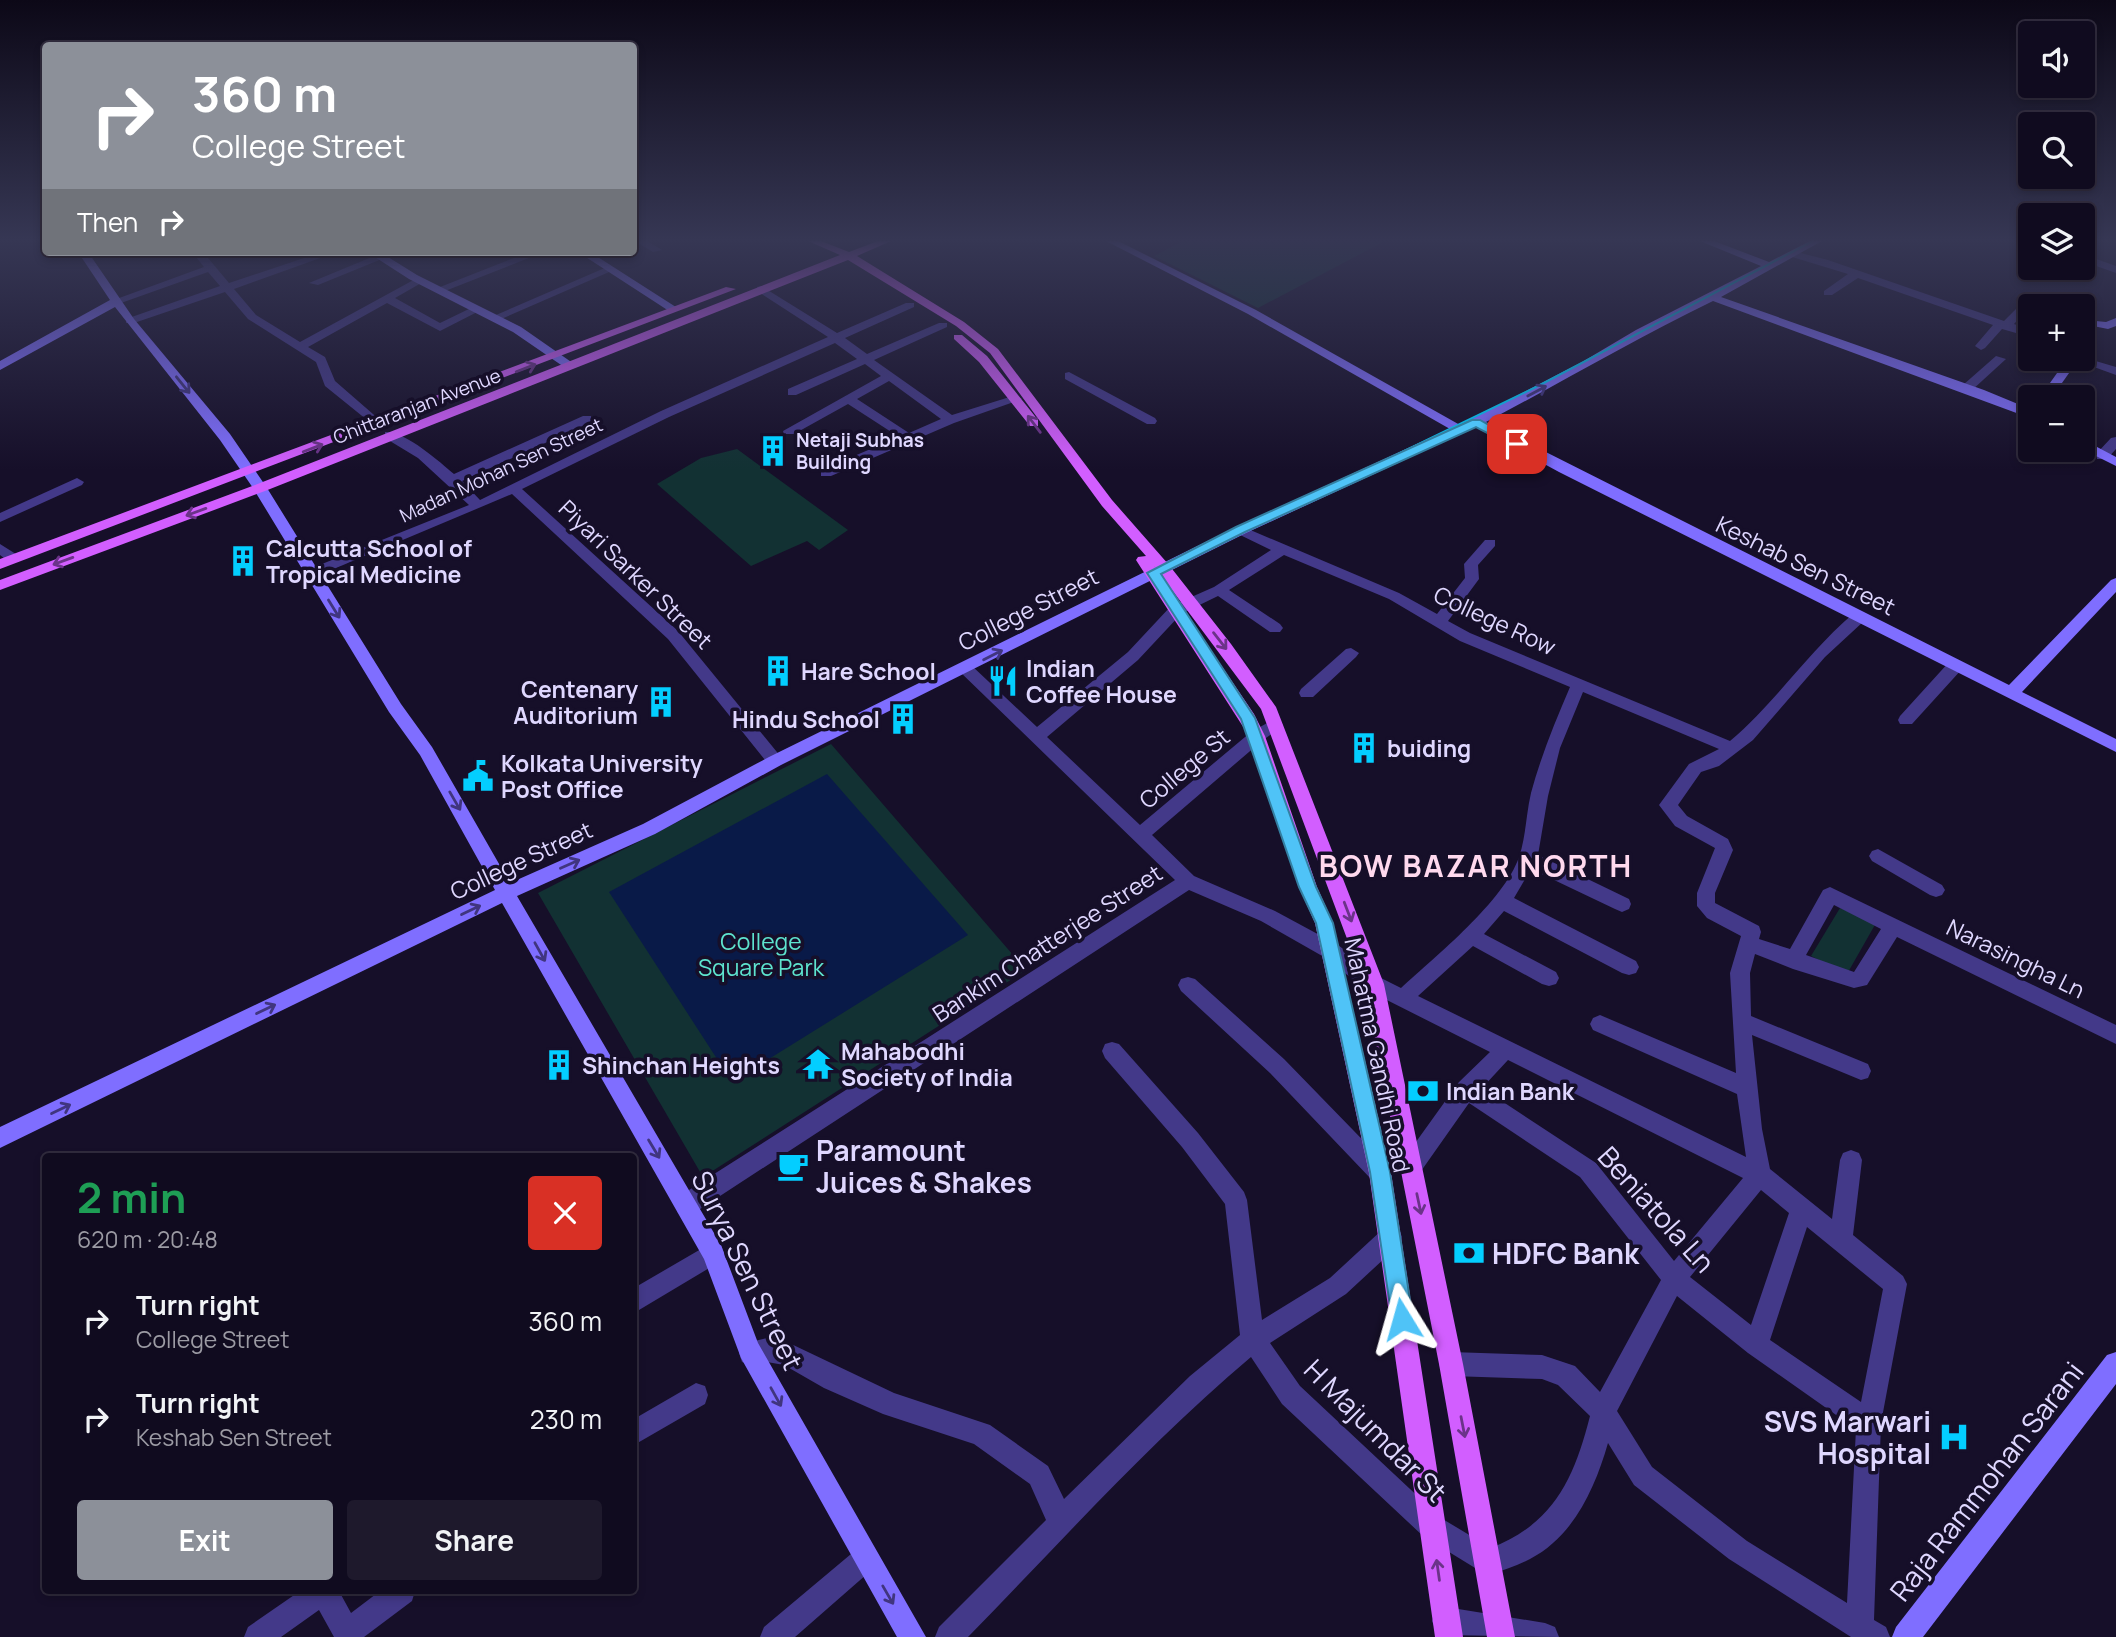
<!DOCTYPE html>
<meta charset="utf-8">
<style>
:root{--surface:#100b1f;--page:#1e192c;--text:#f1f3f6;--muted:#9c9ba4;--line:#302b3d;--accent:#8c9099}
body{margin:0;font-family:Manrope,sans-serif;background:var(--page);color:var(--text);height:100vh;display:flex;flex-direction:column;font-size:26px;white-space:nowrap}
*{box-sizing:border-box;margin:0}
p{font-size:23px;color:var(--muted)}
.icon{flex:none;width:38px;height:38px;fill:none;stroke:currentColor;stroke-width:2;stroke-linecap:round;stroke-linejoin:round}
.map{position:relative;flex:1;overflow:hidden}
.side{position:absolute;left:42px;top:1153px;width:595px;height:441px;display:flex;flex-direction:column;background:var(--surface);border-radius:7px;box-shadow:0 4px 10px #0003,0 0 0 2px var(--line)}
.side>*{flex:none}
.banner{position:absolute;left:42px;top:42px;width:595px;height:214px;border-radius:7px;box-shadow:0 4px 10px #0003,0 0 0 2px var(--line);background:#8c9099;color:#fff;overflow:hidden}
.buttons{position:absolute;left:2018px;top:21px;display:grid;gap:14px}
.buttons a{display:grid;place-items:center;width:77px;height:77px;border-radius:7px;background:var(--surface);box-shadow:0 4px 10px #0003,0 0 0 2px var(--line);font-size:35px}
.pin{position:absolute;display:grid;place-items:center;width:60px;height:60px;color:#fff;margin:-30px;border-radius:14px;box-shadow:0 4px 10px #0006}
.me{position:absolute;width:77px;margin:-38px;rotate:352deg;stroke-linejoin:round;filter:drop-shadow(0 0 5px #0008)}
.turn{display:flex;align-items:center;gap:24px;height:147px;padding:0 35px;font-size:32px}
.turn .icon{width:91px;height:91px;stroke-width:2.5}
.turn b{display:block;font-size:49px;line-height:60px}
.then{display:flex;align-items:center;height:66px;padding:0 35px;background:#0003;gap:14px;font-size:26px}
.round{display:grid;place-items:center;flex:none;width:74px;height:74px;border-radius:7px;background:var(--page)}
.summary{display:flex;align-items:center;justify-content:space-between;height:119px;padding:0 35px}
h1{font-size:42px;font-weight:700;line-height:52px;color:#1e9e55}
.primary-button{display:flex;gap:14px;margin-top:auto;padding:14px 35px}
.primary-button a{flex:1;height:80px;border-radius:7px;background:var(--accent);color:#fff;font-size:28px;font-weight:700;line-height:80px;text-align:center}
.primary-button a+a{background:var(--page);color:var(--text)}
ul{padding:0;list-style:none}
li{display:flex;align-items:center;gap:21px;height:98px;padding:0 35px}
li div{flex:1}
li b{display:block;font-size:26px}
li em{font-style:normal}
.map>svg:first-child{display:block}
.green{fill:#123133}
.water{fill:#091a48}
.lines{fill:none;stroke-linecap:round;stroke-linejoin:round}
.street{fill:#433989;fill-rule:evenodd}
.secondary{fill:#7f6eff;fill-rule:evenodd}
.primary{fill:#d25eff;fill-rule:evenodd}
.tram{stroke:#03ceff;stroke-width:2}
.oneway{stroke:#6b3389}
.oneway2{stroke:#40357f}
.route{fill:#4fc3f7;stroke:#337fa1;stroke-width:2}
.labels{text-anchor:middle;dominant-baseline:central;stroke-width:7;stroke-linejoin:round;paint-order:stroke}
.far-street-label{font-size:19px;fill:#dfd7ff;stroke:#160f29}
.far-poi-label{font-size:19px;font-weight:bold;fill:#dfd7ff;stroke:#160f29;text-anchor:start}
.poi-label{font-size:23px;font-weight:bold;fill:#dfd7ff;stroke:#160f29;text-anchor:start}
.street-label{font-size:23px;fill:#dfd7ff;stroke:#160f29}
.park-label{font-size:23px;fill:#5ee4cf;stroke:#160f29}
.near-poi-label{font-size:28px;font-weight:bold;fill:#dfd7ff;stroke:#160f29;text-anchor:start}
.near-street-label{font-size:28px;fill:#dfd7ff;stroke:#160f29}
.district-label{font-size:30px;font-weight:bold;letter-spacing:2px;fill:#ffd9ee;stroke:#160f29}
</style>
<div class="map">
<svg width="2116" height="1637" viewBox="0 0 2116 1637">
<rect width="100%" height="100%" fill="#160f29"/>
<path class="green" d="M1183 241H1385L1258 308 1154 256Z
M737 449 848 530 819 550 807 541 751 566 657 484 701 458Z
M831 744 1026 970 703 1177 538 893Z
M1840 908 1876 923 1847 974 1811 956Z"/>
<path class="water" d="M827 774 968 935 732 1082 609 892Z"/>
<g class="lines">
<path class="street" d="M635 241H647L662 250 653 252Z
M1793 251 1828 260 2004 321 2024 301 2048 306H2030L2014 324 2030 330V337L2002 329 1985 348 1981 350 1975 346 1993 325 1858 278 1832 295H1824V291L1848 274 1789 256 1788 254Z
M192 252H203L229 283 322 252H337L234 289 256 315 300 342 419 277 424 280 423 282 395 298 440 323 473 307 483 309 440 331 387 303 308 347 325 357 335 381 381 421V427L377 428 325 386 316 362 248 319 225 292 134 323H126V319L220 286 208 272 121 303 111 301 204 267Z
M384 252H399L318 285 309 283Z
M529 252H544L445 291 435 289Z
M2082 254 2116 266V273L2082 261Z
M607 267 616 269 499 320 489 318Z
M761 286 837 333 906 303H914V307L845 338 867 354 939 323H947V327L874 360 952 415 1016 395 1022 399 954 423 831 476H821V470L899 437 848 404 794 434H784L783 431 881 376 865 364 796 395H788V389L857 359 835 343 669 417 522 489 678 631 781 757 783 761 781 765H769L668 639 512 494 317 576 312 578 305 573 307 570 469 505 418 458 385 438V432C404 430 440 462 454 474L583 416H591V422L462 481 480 500 661 411 828 337 757 291V287ZM889 381 941 419 909 433 857 399Z
M1996 356 2006 359 1971 391H1963V385Z
M2082 357 2116 367V375L2072 359H2082Z
M1069 372 1155 418 1157 421 1155 424H1147L1065 379V373Z
M2116 437V449L2107 459H2097V453L2111 438Z
M77 478 84 482 82 485 0 522V513Z
M1241 526 1399 593 1437 614 1465 578 1464 564 1485 540H1495V546L1478 565 1479 579 1448 621 1470 633 1730 741C1776 702 1808 652 1854 613H1864L1867 617 1864 621 1825 657 1753 740 1719 766 1701 772 1678 805 1687 816 1728 839 1733 850 1715 893V903L1759 926 1761 932 1759 939 1790 949 1823 890 1830 887 2116 1025V1044L1897 937 1867 985 1854 988 1793 969 1755 954 1750 973 1751 1016 1868 1064 1871 1071 1868 1078 1861 1080 1752 1035 1762 1129 1770 1169 1832 1219 1840 1160 1843 1153 1851 1150 1859 1153 1862 1160 1853 1235 1903 1276 1907 1284 1881 1423 1874 1620 1886 1627 1890 1637H1851L1729 1559 1634 1485 1608 1443C1595 1488 1574 1536 1530 1559 1517 1566 1503 1570 1489 1575L1480 1571 1423 1536 1282 1404 1251 1357C1149 1443 1061 1542 968 1637H935L939 1627 1046 1520 1030 1484 974 1444 883 1414 824 1388 784 1365 767 1362 751 1365 742 1362 739 1353 742 1344 767 1338 787 1342 894 1393 990 1425 1048 1466 1064 1499 1190 1376 1240 1335 1225 1204 1182 1147 1105 1058 1102 1051 1105 1044 1112 1042 1119 1044 1198 1133 1244 1192 1247 1200 1262 1320 1330 1278 1383 1229 1391 1226 1399 1229 1402 1237 1399 1245 1346 1294 1270 1343 1300 1386 1441 1518 1491 1548C1554 1523 1574 1479 1590 1416L1558 1385 1542 1379 1451 1376 1442 1373 1439 1364 1442 1355 1451 1352 1542 1355 1575 1366 1600 1392 1661 1280 1580 1177 1469 1103 1419 1174 1411 1178 1403 1174 1400 1167 1403 1160 1459 1082 1490 1052 1367 990 1324 957 1261 921 1189 890 694 1213 686 1216 678 1213 675 1205 678 1197 1175 880 957 669 965 664 971 665 1037 727 1128 652 1171 606 1214 587 1271 550 1236 533 1234 530ZM1284 555 1389 599 1460 641 1570 687C1555 722 1541 756 1531 793 1526 814 1526 837 1519 857 1504 901 1436 956 1401 988L1381 978 1338 945 1275 911 1194 876 1152 835 1263 740 1283 726 1281 722H1269L1251 732 1140 825 1047 737 1138 660 1181 614 1218 596 1270 632H1280L1283 628 1280 624 1229 590ZM1583 692 1719 749 1689 764 1659 805 1675 826 1715 848 1697 893V906L1707 918 1741 936 1730 973 1736 1073 1600 1015 1593 1018 1590 1024 1593 1030 1737 1094 1746 1157 1418 996 1473 946 1542 984 1549 986 1556 984 1559 978 1556 972 1484 934 1504 911 1622 973 1629 975 1636 973 1639 967 1636 961 1514 898 1531 869 1615 909 1622 912 1629 909 1631 904 1629 899 1538 855 1548 796 1560 748ZM1834 905 1881 929 1854 972 1806 955ZM1508 1060 1743 1178 1674 1261 1596 1163 1482 1088ZM1761 1190 1789 1213 1751 1325 1690 1277ZM1807 1227 1883 1289 1861 1402 1770 1340ZM1677 1296 1748 1353 1856 1429 1847 1603 1747 1541 1652 1467 1617 1411Z
M0 544 19 556V562H9L0 555Z
M1351 648 1359 653 1356 657 1313 697H1301L1299 693 1301 689 1346 649Z
M1956 660 1964 665 1962 669 1912 724H1900L1898 720 1900 716 1950 661Z
M1878 849 1942 885 1945 890 1942 895 1936 897 1930 895 1872 861 1869 856 1872 851Z
M1188 977 1195 979 1284 1059 1388 1166 1391 1173 1388 1180 1380 1184 1372 1180 1270 1073 1181 991 1178 985 1181 979Z
M713 1242 721 1245 724 1253 721 1261 634 1313V1288Z
M696 1383 705 1386 708 1395 705 1404 634 1445V1419Z
M866 1545 875 1549 879 1558 875 1567 795 1637H760L764 1627 857 1549Z
M300 1591H339L351 1613 380 1591H415L412 1601 364 1637H334L319 1610 281 1637H244L248 1627Z
M1446 1607 1545 1623 1555 1627 1559 1637 1446 1635 1436 1631 1432 1621 1436 1611Z"/>
<path class="secondary" d="M1106 241H1118L1256 310 1460 425 1582 362 1636 330 1761 266 1700 241H1714L1769 262 1810 241H1822L1721 297 1984 390 2030 409V418L1713 301C1635 339 1562 382 1486 422L2009 685 2111 580 2116 578V592L2022 692 2116 739V752L1559 472 1476 427 1246 533 781 765 655 834 517 896 721 1245 758 1343 926 1637H897L741 1358 704 1259 502 903 0 1148V1127L495 890 420 755 389 712 253 488 220 440 115 307 0 370V361L110 300 78 252H88L134 319 230 434 267 488 401 704 432 747 510 883 643 824 769 757 1236 527 1450 429 1248 314Z
M367 252H380L417 275 521 327 577 366 567 369 513 332 409 279Z
M578 252H590L679 309 669 311Z
M2116 318V326L2108 329 2093 326 2086 338 2082 339V325L2086 320 2106 322Z
M2067 359H2079L2052 397H2040Z
M2082 439 2116 457V466L2082 449Z
M2116 1352V1384L1923 1637H1892L1896 1627 2107 1355Z"/>
<path class="primary" d="M808 241H821L849 252 878 241H891L857 256 964 322 998 349 1112 500 1169 565 1231 644 1276 707 1384 984 1463 1364 1515 1637H1487L1439 1364 1364 984 1261 709 1154 566 1254 714 1265 736 1317 887 1333 923 1391 1173 1463 1637H1435L1369 1173 1315 923 1299 887 1249 736 1136 560 1138 557 1146 556 1102 506 990 353 956 326 848 260 265 491 0 590V580L255 485 840 255Z
M726 287 736 289 0 569V559Z
M954 335H962L987 356 1038 420V426H1030L979 362 954 339Z"/>
<path class="tram" d="M1198 551 1540 385 1813 241
M1153 573 1164 568"/>
</g>
<defs><path id="oneway-shaft" d="M-6 0H5M1.5-3L5.5 0L1.5 3" fill="none" stroke-width="1.6" stroke-linecap="round" stroke-linejoin="round" transform="scale(1.75)"/></defs>
<g class="oneway">
<use href="#oneway-shaft" transform="translate(526 368) rotate(-21)"/>
<use href="#oneway-shaft" transform="translate(1034 424) rotate(-127)"/>
<use href="#oneway-shaft" transform="translate(313 448) rotate(-21)"/>
<use href="#oneway-shaft" transform="translate(196 512) rotate(160)"/>
<use href="#oneway-shaft" transform="translate(63 561) rotate(160)"/>
<use href="#oneway-shaft" transform="translate(1220 641) rotate(52)"/>
<use href="#oneway-shaft" transform="translate(1348 912) rotate(69)"/>
<use href="#oneway-shaft" transform="translate(1419 1204) rotate(78)"/>
<use href="#oneway-shaft" transform="translate(1463 1427) rotate(79)"/>
<use href="#oneway-shaft" transform="translate(1438 1570) rotate(-98)"/>
</g>
<g class="oneway2">
<use href="#oneway-shaft" transform="translate(183 385) rotate(51)"/>
<use href="#oneway-shaft" transform="translate(1537 391) rotate(-28)"/>
<use href="#oneway-shaft" transform="translate(334 609) rotate(58)"/>
<use href="#oneway-shaft" transform="translate(993 655) rotate(-27)"/>
<use href="#oneway-shaft" transform="translate(455 801) rotate(60)"/>
<use href="#oneway-shaft" transform="translate(570 864) rotate(-24)"/>
<use href="#oneway-shaft" transform="translate(471 910) rotate(-26)"/>
<use href="#oneway-shaft" transform="translate(540 952) rotate(61)"/>
<use href="#oneway-shaft" transform="translate(266 1009) rotate(-26)"/>
<use href="#oneway-shaft" transform="translate(61 1109) rotate(-26)"/>
<use href="#oneway-shaft" transform="translate(654 1149) rotate(59)"/>
<use href="#oneway-shaft" transform="translate(776 1397) rotate(61)"/>
<use href="#oneway-shaft" transform="translate(888 1595) rotate(60)"/>
</g>
<linearGradient id="sky" x2="0" y2="1"><stop stop-color="#0c0817"/><stop offset="0.51" stop-color="#363754"/><stop offset="1" stop-color="#363754" stop-opacity="0"/></linearGradient>
<rect width="2116" height="470" fill="url(#sky)"/>
<path class="route" d="M1472 420H1480L1522 444 1512 446 1476 427 1245 532 1161 574 1255 718 1316 887 1333 923 1390 1172 1413 1319 1410 1327 1402 1330 1395 1327 1392 1319 1370 1172 1316 923 1299 887 1241 719 1147 573 1236 527Z"/>
<defs>
<symbol id="building-bare" viewBox="-9 -9 18 18"><path d="M-4-6H4V6H1V3H-1V6H-4ZM-2.5-4.3h1.7v1.8h-1.7ZM.8-4.3h1.7v1.8H.8ZM-2.5-1h1.7V.8h-1.7ZM.8-1h1.7V.8H.8Z" fill="#03ceff" stroke="#160f29" stroke-width="2.5" paint-order="stroke"/></symbol>
<symbol id="restaurant-bare" viewBox="-9 -9 18 18"><path d="M-5-6h1v4h1v-4h1v4h1v-4h1v5L-1.5 .5V6h-2V.5L-5-1ZM5-6V6H3V1.5H1.5Q1.5-4 5-6Z" fill="#03ceff" stroke="#160f29" stroke-width="2.5" paint-order="stroke"/></symbol>
<symbol id="civic-bare" viewBox="-9 -9 18 18"><path d="M-.6-6.5H3V-4.5H.6V-3L4-1V1h2V6H-6V1h2V-1L-.6-3ZM-1.2 2.5V6h2.4V2.5Z" fill="#03ceff" stroke="#160f29" stroke-width="2.5" paint-order="stroke"/></symbol>
<symbol id="temple-bare" viewBox="-9 -9 18 18"><path d="M0-6L5-2H3V0L6.5 2.5H4V6H1.5V3h-3V6H-4V2.5H-6.5L-3 0V-2H-5Z" fill="#03ceff" stroke="#160f29" stroke-width="2.5" paint-order="stroke"/></symbol>
<symbol id="bank-bare" viewBox="-9 -9 18 18"><path d="M-6-4H6V4H-6ZM0-2.3a2.3 2.3 0 1 0 0 4.6a2.3 2.3 0 1 0 0-4.6Z" fill="#03ceff" stroke="#160f29" stroke-width="2.5" paint-order="stroke"/></symbol>
<symbol id="cafe-bare" viewBox="-9 -9 18 18"><path d="M-5.5-4.5H6V0H3Q3 3.5 0 3.5H-2.5Q-5.5 3.5-5.5 0ZM3-3.2v2h1.7v-2ZM-6 4.5H4V6H-6Z" fill="#03ceff" stroke="#160f29" stroke-width="2.5" paint-order="stroke"/></symbol>
<symbol id="hospital-bare" viewBox="-9 -9 18 18"><path d="M-5-5h3v3.5h4V-5h3V5h-3V1.5h-4V5h-3Z" fill="#03ceff" stroke="#160f29" stroke-width="2.5" paint-order="stroke"/></symbol>
</defs>
<g fill-rule="evenodd">
<use href="#building-bare" x="751" y="429" width="44" height="44"/>
<use href="#building-bare" x="221" y="539" width="44" height="44"/>
<use href="#building-bare" x="756" y="649" width="44" height="44"/>
<use href="#restaurant-bare" x="981" y="659" width="44" height="44"/>
<use href="#building-bare" x="639" y="680" width="44" height="44"/>
<use href="#building-bare" x="881" y="697" width="44" height="44"/>
<use href="#building-bare" x="1342" y="726" width="44" height="44"/>
<use href="#civic-bare" x="456" y="754" width="44" height="44"/>
<use href="#temple-bare" x="796" y="1042" width="44" height="44"/>
<use href="#building-bare" x="537" y="1043" width="44" height="44"/>
<use href="#bank-bare" x="1401" y="1069" width="44" height="44"/>
<use href="#cafe-bare" x="771" y="1144" width="44" height="44"/>
<use href="#bank-bare" x="1447" y="1231" width="44" height="44"/>
<use href="#hospital-bare" x="1932" y="1415" width="44" height="44"/>
</g>
<g class="labels">
<g class="far-street-label">
<text transform="translate(417 406) rotate(-21)">Chittaranjan Avenue</text>
<text transform="translate(501 470) rotate(-25)">Madan Mohan Sen Street</text>
</g>
<g class="far-poi-label">
<text x="796" y="440">Netaji Subhas<tspan x="796" dy="22">Building</tspan></text>
</g>
<g class="poi-label">
<text x="266" y="548">Calcutta School of<tspan x="266" dy="26">Tropical Medicine</tspan></text>
<text x="1026" y="668">Indian<tspan x="1026" dy="26">Coffee House</tspan></text>
<text x="801" y="671">Hare School</text>
<text x="638" y="689" text-anchor="end">Centenary<tspan x="638" dy="26">Auditorium</tspan></text>
<text x="880" y="719" text-anchor="end">Hindu School</text>
<text x="1387" y="748">buiding</text>
<text x="501" y="763">Kolkata University<tspan x="501" dy="26">Post Office</tspan></text>
<text x="841" y="1051">Mahabodhi<tspan x="841" dy="26">Society of India</tspan></text>
<text x="582" y="1065">Shinchan Heights</text>
<text x="1446" y="1091">Indian Bank</text>
</g>
<g class="street-label">
<text transform="translate(1806 565) rotate(26)">Keshab Sen Street</text>
<text transform="translate(636 574) rotate(44)">Piyari Sarker Street</text>
<text transform="translate(1028 609) rotate(-27)">College Street</text>
<text transform="translate(1495 620) rotate(25)">College Row</text>
<text transform="translate(1184 768) rotate(-40)">College St</text>
<text transform="translate(521 860) rotate(-25)">College Street</text>
<text transform="translate(1047 943) rotate(-33)">Bankim Chatterjee Street</text>
<text transform="translate(2016 958) rotate(26)">Narasingha Ln</text>
<text transform="translate(1378 1055) rotate(78)">Mahatma Gandhi Road</text>
</g>
<g class="park-label">
<text x="761" y="941">College<tspan x="761" dy="26">Square Park</tspan></text>
</g>
<g class="near-poi-label">
<text x="816" y="1150">Paramount<tspan x="816" dy="32">Juices &amp; Shakes</tspan></text>
<text x="1492" y="1253">HDFC Bank</text>
<text x="1931" y="1421" text-anchor="end">SVS Marwari<tspan x="1931" dy="32">Hospital</tspan></text>
</g>
<g class="near-street-label">
<text transform="translate(1657 1209) rotate(48)">Beniatola Ln</text>
<text transform="translate(748 1270) rotate(64)">Surya Sen Street</text>
<text transform="translate(1376 1430) rotate(45)">H Majumdar St</text>
<text transform="translate(1986 1481) rotate(-52)">Raja Rammohan Sarani</text>
</g>
<g class="district-label">
<text x="1476" y="865">BOW BAZAR NORTH</text>
</g>
</g>
</svg>
<div class="buttons">
<a><svg class="icon" aria-label="sound" viewBox="0 0 24 24"><path d="M4 9h4l5-4v14l-5-4H4zM17 9q2 3 0 6"/></svg></a>
<a><svg class="icon" aria-label="search" viewBox="0 0 24 24"><circle cx="10" cy="10" r="6"/><path d="M15 15l6 6"/></svg></a>
<a><svg class="icon" aria-label="layers" viewBox="0 0 24 24"><path d="M12 4l9 5-9 5-9-5zM3 14l9 5 9-5"/></svg></a>
<a>+</a>
<a>−</a>
</div>
<div class="pin" style="left:1517px;top:444px;background:#d93025"><svg class="icon" aria-label="arrive" viewBox="0 0 24 24"><path d="M6 21V4h12l-3 4 3 4H6"/></svg></div>
<svg class="me" style="left:1402px;top:1319px" viewBox="-20 -20 40 40"><path d="M0-17L14 15 0 8-14 15z" fill="#4fc3f7" stroke="#fff" stroke-width="4"/></svg>
<div class="banner">
<div class="turn"><svg class="icon" aria-label="right" viewBox="0 0 24 24"><path d="M7 20v-9h11M14 6l5 5-5 5"/></svg><div><b>360 m</b>College Street</div></div>
<div class="then">Then<svg class="icon" aria-label="right" viewBox="0 0 24 24"><path d="M7 20v-9h11M14 6l5 5-5 5"/></svg></div>
</div>
<section class="side">
<div class="summary"><div><h1>2 min</h1><p>620 m · 20:48</p></div><a class="round" style="background:#d93025;color:#fff"><svg class="icon" aria-label="close" viewBox="0 0 24 24"><path d="M6 6l12 12M18 6L6 18"/></svg></a></div>
<ul>
<li><svg class="icon" aria-label="right" viewBox="0 0 24 24"><path d="M7 20v-9h11M14 6l5 5-5 5"/></svg><div><b>Turn right</b><p>College Street</p></div><em>360 m</em></li>
<li><svg class="icon" aria-label="right" viewBox="0 0 24 24"><path d="M7 20v-9h11M14 6l5 5-5 5"/></svg><div><b>Turn right</b><p>Keshab Sen Street</p></div><em>230 m</em></li>
</ul>
<div class="primary-button"><a>Exit</a><a>Share</a></div>
</section>
</div>
